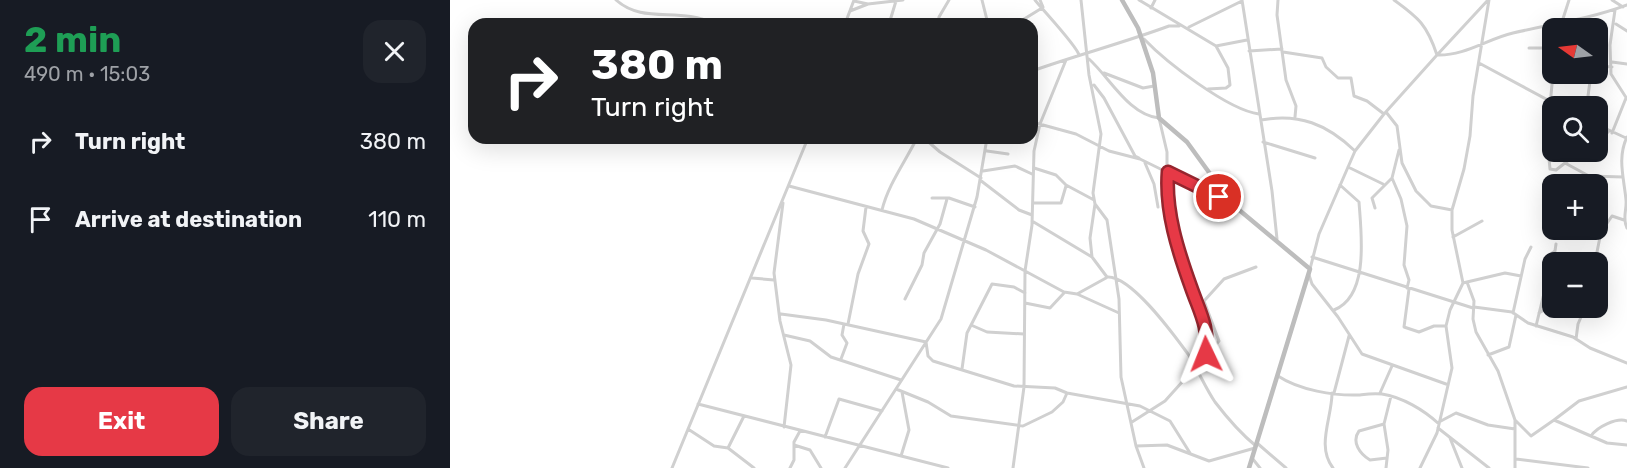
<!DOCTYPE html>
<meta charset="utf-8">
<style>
:root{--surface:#171b24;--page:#20242c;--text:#f1f3f6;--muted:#9ea1a6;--accent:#e63946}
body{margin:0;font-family:Rubik,sans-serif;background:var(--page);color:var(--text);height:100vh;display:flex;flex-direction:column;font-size:22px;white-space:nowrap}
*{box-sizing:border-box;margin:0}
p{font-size:20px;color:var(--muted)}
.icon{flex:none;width:33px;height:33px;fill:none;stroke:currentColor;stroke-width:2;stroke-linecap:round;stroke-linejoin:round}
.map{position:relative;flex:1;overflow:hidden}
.details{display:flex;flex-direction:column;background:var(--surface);width:450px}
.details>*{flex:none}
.guide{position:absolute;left:18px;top:18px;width:570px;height:126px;border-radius:18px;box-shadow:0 6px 24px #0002;background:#202124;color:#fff;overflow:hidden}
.needle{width:39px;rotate:284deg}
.controls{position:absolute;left:1092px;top:18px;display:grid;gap:12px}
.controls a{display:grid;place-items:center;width:66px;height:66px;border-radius:12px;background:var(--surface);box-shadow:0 6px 24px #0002;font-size:30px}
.pin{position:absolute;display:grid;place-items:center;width:51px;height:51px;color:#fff;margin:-26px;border:3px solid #fff;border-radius:50%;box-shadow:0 2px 6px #0007}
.me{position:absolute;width:66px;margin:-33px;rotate:358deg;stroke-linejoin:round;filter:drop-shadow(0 0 4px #0008)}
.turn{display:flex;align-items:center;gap:21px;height:126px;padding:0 24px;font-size:27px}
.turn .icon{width:78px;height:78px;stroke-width:2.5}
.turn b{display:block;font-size:42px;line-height:51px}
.round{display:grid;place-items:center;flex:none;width:63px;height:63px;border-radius:18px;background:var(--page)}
.headline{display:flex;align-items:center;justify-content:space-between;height:102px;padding:0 24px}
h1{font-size:36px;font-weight:700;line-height:45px;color:#1e9e55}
.action{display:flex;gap:12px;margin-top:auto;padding:12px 24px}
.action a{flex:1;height:69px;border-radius:18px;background:var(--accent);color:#fff;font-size:24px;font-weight:700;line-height:69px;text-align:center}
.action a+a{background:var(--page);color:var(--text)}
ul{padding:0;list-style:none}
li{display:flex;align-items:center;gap:18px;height:78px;padding:0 24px}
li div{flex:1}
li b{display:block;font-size:22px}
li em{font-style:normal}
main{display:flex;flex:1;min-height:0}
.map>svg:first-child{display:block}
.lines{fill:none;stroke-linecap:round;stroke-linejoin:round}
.minor{stroke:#d0d0d0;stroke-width:3}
.secondary{stroke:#bdbdbd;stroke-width:4.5}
.route-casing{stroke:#96252e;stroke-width:15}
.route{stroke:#e63946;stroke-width:10}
</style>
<main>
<section class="details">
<div class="headline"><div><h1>2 min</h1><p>490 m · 15:03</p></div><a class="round"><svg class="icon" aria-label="close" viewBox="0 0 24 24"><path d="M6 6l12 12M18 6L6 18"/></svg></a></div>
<ul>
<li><svg class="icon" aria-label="right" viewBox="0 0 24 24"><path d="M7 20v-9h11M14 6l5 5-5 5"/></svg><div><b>Turn right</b></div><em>380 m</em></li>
<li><svg class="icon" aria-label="arrive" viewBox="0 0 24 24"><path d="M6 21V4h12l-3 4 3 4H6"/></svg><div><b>Arrive at destination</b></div><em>110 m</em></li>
</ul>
<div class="action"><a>Exit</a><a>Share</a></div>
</section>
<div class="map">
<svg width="1177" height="468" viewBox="0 0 1177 468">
<rect width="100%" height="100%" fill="#fff"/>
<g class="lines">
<path class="minor" d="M166 0C194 25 229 6 265 24
M532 0 538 24
M585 0C591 8 627 46 629 55
M590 0 593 7
M631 0 639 75 651 134 643 193 645 204 657 220 669 299 671 377 686 446 694 468
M689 0 766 46 797 40
M792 0 822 191 827 239
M828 0 827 15 836 80 846 106 845 117
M944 0C969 18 977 25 987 55L1038 0
M1162 0 1173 7
M404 1 418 4 453 0
M701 8 705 0
M1165 10 1160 45 1161 74 1177 99
M400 11 418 4
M395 24 404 0
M439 24 446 1
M488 24 489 17 499 0
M566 24 592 8
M1166 24 1177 31
M739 27 792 1
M1110 28 1119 0
M694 39C716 62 778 110 809 114
M1079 48H1102
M799 51 832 49
M833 52 872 58 876 67 888 78H901L904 96 917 101 934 114
M639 59C660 78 679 115 709 118L717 152V184L723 225 738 280 758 330 756 354
M1162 62 1177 64
M1029 63 1109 106
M1148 66 1162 67
M582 71C627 55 673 43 719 26H729
M654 73 693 88 704 86
M1103 74 1097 137 1100 169 1106 170 1129 152
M1141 74 1138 96 1145 101 1144 106
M644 85 654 98 685 156 689 158
M758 89 776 88 780 85 778 68 766 46
M936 112 947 126 952 163 966 191 981 206 1002 210
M811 120C849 113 877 124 905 151
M582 122 626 134 659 151 690 159 780 203
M1148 125 1176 138
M1162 133 1176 98
M1177 137C1167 158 1174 178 1176 200 1177 210 1172 218 1177 228
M474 138 490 152 531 178
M813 142 865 158
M1148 142 1159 131
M949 150 942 178 951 199 957 226 954 265 959 280 957 288
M537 151 558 154
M695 163 704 184 708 207
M1115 163 1139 176 1173 177
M898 167 933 184
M584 168 606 175 616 185 644 200
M533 171 565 166 582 174
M530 180 569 210 582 215
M339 186 464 219 536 250 614 292 627 294 669 313
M482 198H499L525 207
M333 203 324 273 330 321 341 365 334 427
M583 203H611L616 186
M925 208 922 198 942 178
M432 210C438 185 455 162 467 138
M582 221 642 257 657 277C681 275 724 335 738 354 748 370 755 387 765 402 778 419 790 433 806 446
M1003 237 1032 221
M642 257 640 238 645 204
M862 257 1023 308
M1145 262 1151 232 1162 216 1174 220
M860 269 869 234 905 151 934 114 987 55C1015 56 1037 39 1063 33 1102 24 1140 19 1177 5
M1148 272V279
M859 275 862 284 888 317 912 354 996 384
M302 278 324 280
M1017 282 1055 273 1071 276
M1013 283 1017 282 1024 301 1023 319 1026 332 1048 371 1065 420V468
M959 289 954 327 969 332 984 326H996
M627 294 656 278
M455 299 472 265 474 253 490 224 497 199
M575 303 600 308 614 293
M1024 307 1062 312 1078 323 1123 337 1140 348 1177 363
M884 310C920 296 911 232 909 202L890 185
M1063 313 1075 259 1081 247
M1089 313 1102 305
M331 314 376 320 476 342 478 356 483 361 564 386 605 388 617 393 690 406 720 421 740 453
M398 324 408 274 419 244 413 231 416 207
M521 325 537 332 574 334
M1086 326 1098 277 1097 257 1105 251 1106 244
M334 335 360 341 381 357 451 380
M1126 339 1128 324 1135 308
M1038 355 1059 347 1066 315
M391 359 397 343 392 335 394 324
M512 369 517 333 542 284 564 287 575 293
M828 376C849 390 884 396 909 395 917 394 923 393 932 394 952 397 974 410 989 424
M446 389 478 402 501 416 573 426 602 412 613 402 617 393
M882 393C882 418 866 446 883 468
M884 393 899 336
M930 393 942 366
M248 404 498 468
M1065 420 1081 436 1104 420 1157 443 1177 445
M1104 420 1129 401 1177 387
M682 422 715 401 769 341 754 301 774 279 806 267
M989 422 1006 413 1038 425 1065 429
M934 424 909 431C901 442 910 454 920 460L937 458
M988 428 1039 468
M238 429 264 446 278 448 304 468
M1141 436C1147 427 1167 417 1177 421
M375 437 389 399 432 411
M1000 438 1012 468
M807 443 836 468
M344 445 360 450 371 468
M686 446 717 445 759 461 805 448
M278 448 294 416
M451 456 459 430 452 392
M802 458 810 468
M1066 459 1138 468
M222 468 358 138
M340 468 344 460V442L350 431
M395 468 491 319 527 197 537 138
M563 468 574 387 575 271 582 225 584 151 590 124 616 60
M936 468 938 450 934 424 941 396
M970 468 987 433 1002 368 996 326 1000 310 1013 283 1002 230V210L1014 169 1020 136 1023 96 1039 0"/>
<path class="secondary" d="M672 0 688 28 703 73 709 118 737 142 782 204 860 269 799 468"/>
</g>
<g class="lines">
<defs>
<path id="route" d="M756 354C759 326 750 313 741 287 728 251 715 211 718 172L769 197"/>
</defs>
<use href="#route" class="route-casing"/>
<use href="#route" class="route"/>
</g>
</svg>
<div class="controls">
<a><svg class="needle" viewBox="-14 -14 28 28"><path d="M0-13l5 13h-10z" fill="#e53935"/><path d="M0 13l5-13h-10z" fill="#9ea1a6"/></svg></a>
<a><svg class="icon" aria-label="search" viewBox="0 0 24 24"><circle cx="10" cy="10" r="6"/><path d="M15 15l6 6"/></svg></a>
<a>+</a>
<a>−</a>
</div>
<div class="pin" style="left:769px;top:197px;background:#d93025"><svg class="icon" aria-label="arrive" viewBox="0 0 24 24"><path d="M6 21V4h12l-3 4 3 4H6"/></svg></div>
<svg class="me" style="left:756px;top:354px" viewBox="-20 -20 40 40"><path d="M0-17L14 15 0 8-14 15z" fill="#e63946" stroke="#fff" stroke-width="4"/></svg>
<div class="guide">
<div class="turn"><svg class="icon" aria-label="right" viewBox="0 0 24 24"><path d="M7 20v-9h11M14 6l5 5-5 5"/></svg><div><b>380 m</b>Turn right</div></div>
</div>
</div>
</main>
